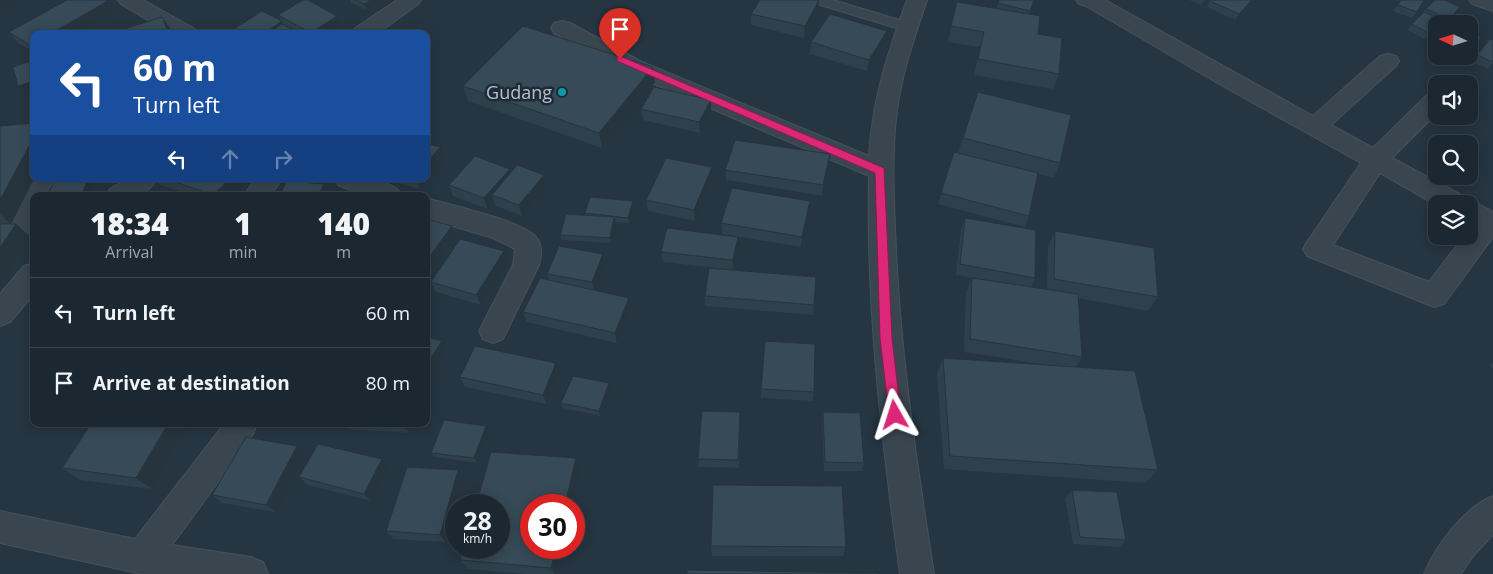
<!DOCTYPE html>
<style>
:root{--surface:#1c2831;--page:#253039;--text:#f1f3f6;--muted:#a0a6ab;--line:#3a444d}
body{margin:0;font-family:"Open Sans",sans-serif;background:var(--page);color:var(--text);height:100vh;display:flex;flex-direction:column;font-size:19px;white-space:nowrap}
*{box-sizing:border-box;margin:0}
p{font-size:16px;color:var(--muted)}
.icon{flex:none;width:28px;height:28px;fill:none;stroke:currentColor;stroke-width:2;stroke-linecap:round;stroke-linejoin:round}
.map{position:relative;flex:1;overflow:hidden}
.panel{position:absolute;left:30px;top:192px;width:400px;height:235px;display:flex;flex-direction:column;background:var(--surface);border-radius:10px;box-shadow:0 2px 12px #0003,0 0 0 1px var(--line)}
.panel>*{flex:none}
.hud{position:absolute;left:30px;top:30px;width:400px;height:152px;border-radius:10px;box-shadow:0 2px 12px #0003,0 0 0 1px var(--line);background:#1a4fa0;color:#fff;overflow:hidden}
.needle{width:32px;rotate:274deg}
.tools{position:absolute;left:1428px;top:15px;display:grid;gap:10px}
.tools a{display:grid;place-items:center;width:50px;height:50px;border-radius:10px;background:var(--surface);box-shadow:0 2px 12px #0003,0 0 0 1px var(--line);font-size:25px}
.speed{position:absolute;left:445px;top:494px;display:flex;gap:10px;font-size:25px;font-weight:700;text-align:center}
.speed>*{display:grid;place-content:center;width:65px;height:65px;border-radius:50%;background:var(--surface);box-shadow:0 2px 12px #0003,0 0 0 1px var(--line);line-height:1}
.speed small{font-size:12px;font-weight:400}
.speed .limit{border:8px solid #d22;background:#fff;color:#111}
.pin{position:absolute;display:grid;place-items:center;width:42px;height:42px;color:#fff;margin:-51px -21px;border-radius:50% 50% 50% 0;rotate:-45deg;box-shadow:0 0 5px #0007}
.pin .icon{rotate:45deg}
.me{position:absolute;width:55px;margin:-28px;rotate:354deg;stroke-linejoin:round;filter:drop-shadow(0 0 4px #0008)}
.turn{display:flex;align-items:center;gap:18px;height:105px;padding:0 20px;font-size:22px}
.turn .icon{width:65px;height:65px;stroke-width:2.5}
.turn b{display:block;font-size:35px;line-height:42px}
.lanes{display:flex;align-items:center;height:48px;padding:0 20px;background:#0003;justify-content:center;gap:25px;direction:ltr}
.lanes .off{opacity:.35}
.eta{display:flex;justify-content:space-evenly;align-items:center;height:85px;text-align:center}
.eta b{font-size:30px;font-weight:800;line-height:35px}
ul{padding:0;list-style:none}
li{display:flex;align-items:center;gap:15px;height:70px;padding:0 20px;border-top:1px solid var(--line)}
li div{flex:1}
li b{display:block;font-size:19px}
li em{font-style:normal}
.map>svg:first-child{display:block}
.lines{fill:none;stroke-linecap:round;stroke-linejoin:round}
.service-casing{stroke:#45525d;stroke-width:2}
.minor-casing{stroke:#45525d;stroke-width:2}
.service{fill:#394650;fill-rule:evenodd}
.minor{fill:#394650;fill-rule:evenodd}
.wall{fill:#2e404b}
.shaded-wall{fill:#26343d}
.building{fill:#364a57;stroke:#26343d}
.route{fill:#db2777;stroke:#8e194d}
.culture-dot{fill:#0f9aa8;stroke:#1e2b36;stroke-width:2}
.labels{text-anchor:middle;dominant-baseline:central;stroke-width:5;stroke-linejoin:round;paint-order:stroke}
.poi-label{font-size:18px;fill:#b5c1cb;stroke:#1e2b36;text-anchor:end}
</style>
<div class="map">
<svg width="1493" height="574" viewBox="0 0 1493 574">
<rect width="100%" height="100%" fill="#253541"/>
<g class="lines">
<defs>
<path id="service" d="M812 0H833L913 24 915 27 913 30H903L814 3Z"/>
<path id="minor" d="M118 0H143L195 29 198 34H171L121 4Z
M397 0H421L418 4 377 34H351L354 29Z
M907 0H927C915 36 902 72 897 110 891 156 894 203 896 250 901 359 917 466 934 574H900C882 442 866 309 869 176L626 72 554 33 551 28 554 23 562 21 570 23 642 62 869 156C872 101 888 52 907 0Z
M1076 0H1105L1313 116 1380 56 1388 54 1396 56 1399 61 1396 66 1331 125 1373 148 1428 94 1436 92V114L1392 158 1465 197 1468 202 1478 204 1493 212V237L1444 304 1434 307 1307 256 1303 249 1307 242 1361 163 1221 85 1086 6 1079 4ZM1380 173 1436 205 1469 204V223L1473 225 1469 231V236H1464L1429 282 1333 245Z
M1469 0H1493V11L1472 4Z
M33 173 34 179H54L44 196H34V238L15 231C4 210 22 189 33 173Z
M127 179H157C146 199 126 196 106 196L110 189Z
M256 179H282L270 196H243Z
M335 179C355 179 391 176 403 196H365L338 185Z
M426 198C450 205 520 220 535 236 543 245 542 254 539 265L503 339 493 343 483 339 479 331 513 265 515 249 493 238 426 218Z
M34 263V294L10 322 0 326V294L24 266Z
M224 424H257L253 434 172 545 251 557 263 562 268 574H142L0 543V511L135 539Z
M1493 496V535L1473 556 1461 574H1424C1435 546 1465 507 1493 496Z"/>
</defs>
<use href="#service" class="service-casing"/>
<use href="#minor" class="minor-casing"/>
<use href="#service" class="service"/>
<use href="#minor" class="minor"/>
</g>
<path class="wall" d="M350 0H382L367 10 351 3Z
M819 0 818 11 804 38 751 25V14Z
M999 0H1034L1029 14 1038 34 1059 74 1053 89 974 75 980 47 948 42 957 2 997 8Z
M1189 0H1205L1201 5Z
M1210 0H1253L1251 3 1235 20 1207 7Z
M1401 0 1417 12 1412 18 1393 11Z
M108 1 116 12 78 34H34V52L18 43 9 32Z
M1460 7 1445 24 1439 23 1438 24H1436V26L1425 39 1407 30 1426 9Z
M278 15 342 27 332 34H226L282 21 284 25Z
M887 31 885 42 867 71 810 54 811 42Z
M1490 39 1493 40V63L1488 69 1471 61Z
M1456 56H1468L1465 60Z
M655 82 602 148 468 101 463 86Z
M711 100V111L700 133 643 120 641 109Z
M0 126 11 224 32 238 0 289Z
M963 138 1060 163 1054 178 1038 174 1029 216 1025 227 938 204 954 152 958 153Z
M444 158 420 189 382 179H426Z
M829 165 822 196 726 180 725 170Z
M712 167V178L695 221 648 211 646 200Z
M511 172 544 175 547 186 522 216 496 206 494 202 488 209 453 196 449 185Z
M154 179H240L244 183 231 196H195L158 184Z
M634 207 629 223 615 222 611 243 562 240 560 235 586 215 585 213Z
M809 212 801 247 722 234 721 223Z
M965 218 1035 278 1031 287 1047 289 1048 246 1055 231 1158 297 1148 311 1078 298 1082 357 1076 367 1158 470 1145 483 944 469 937 373 943 358 1040 364 964 352 966 292 972 278 987 280 956 275 961 229Z
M426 219 452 226 457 237 433 271 426 269Z
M739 247 734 270 814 305 813 315 705 306V296L723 269 663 262 661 252Z
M504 251 508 262 481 305 436 292 432 284 426 295V273L431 281Z
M603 254 606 264 595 290 631 308 617 343 527 322 523 312 549 280 547 274Z
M1493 362V368L1490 366Z
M560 372 547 404 465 387 460 377Z
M609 383 611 388 600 416 563 408 561 403Z
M761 389 814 392 813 401 761 398Z
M740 412 739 468 699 467 698 459Z
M823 412 864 463 862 471H824L822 421Z
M91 424H189L152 489 80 480 62 468Z
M343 424H413L410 433 347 429Z
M486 426 489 430 477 463 434 457 431 453Z
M297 446 306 454 276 512 222 503 212 495Z
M491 452 576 458 580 470 572 505H531V548H563L557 574H524L469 569 460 560 464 548H499V505H476Z
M382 459 389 468 371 501 308 485 299 477Z
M464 479 446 542 393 539 386 531Z
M1072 490 1126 540 1119 547 1073 544 1065 498Z
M711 546 846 547 843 556H712Z"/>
<path class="shaded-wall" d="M5 0H14L17 3 0 11V2Z
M371 0H382L367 10 364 4Z
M819 0 818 11 804 38 805 26Z
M1252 0H1253L1251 3 1235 20 1239 14Z
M108 1 116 12 78 34H50Z
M337 16 342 27 332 34H311V33Z
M162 17 170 28 172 34H169Z
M282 21 288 33 286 34H263Z
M887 31 885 42 867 71 869 60Z
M34 43V49L30 45Z
M653 67 655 82 602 148 599 133Z
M34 81V95L28 97 18 86Z
M711 100V111L700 133 699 122Z
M34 137V179L11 224 0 214V200Z
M440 147 444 158 420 189 416 179H426V164Z
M830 154 829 165 822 196 823 185Z
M712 167V178L695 221 694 210Z
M510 169 513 179 492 195 494 202 488 209 484 198Z
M544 175 547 186 522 216 519 205Z
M88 179H96L89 196H81Z
M230 179H240L244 183 231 196H215L213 195Z
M324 184 331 195 330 196H318Z
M633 201 634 207 629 223 628 218Z
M810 201 809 212 801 247 802 237Z
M614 217 616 223 611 243 610 238Z
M16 224 32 238 0 289V248Z
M452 226 457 237 433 271 427 260Z
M738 237 739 247 734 271 733 260Z
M504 251 508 262 481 305 476 295Z
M603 254 606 264 594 292 592 282Z
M427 273 432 284 426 295V274Z
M629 298 631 308 617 343 615 333Z
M442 341 447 351 426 385V366Z
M556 363 560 372 547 404 543 395Z
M609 383 611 388 600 416 599 411Z
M168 424H189L152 489 136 478Z
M403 424H413L410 433Z
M486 426 489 430 477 463 474 458Z
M297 446 306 454 276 512 266 505Z
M576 458 580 470 572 505H565Z
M382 459 389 468 371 501 364 494Z
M458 470 464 479 446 542 440 535Z
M556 548H563L557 574H555L551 568Z"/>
<path class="building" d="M67 0H106L108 1 50 34H34V43L30 45 9 32Z
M303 0H308L337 16 311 33 278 15Z
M356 0H371L364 4Z
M760 0H819L805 26 751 14Z
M999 0H1034L1030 11 998 3Z
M1210 0H1252L1239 14 1210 1Z
M1401 0H1424L1417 12 1398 5Z
M1435 0H1444L1460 7 1449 19 1426 9Z
M957 2 1040 16 1038 34 1062 38 1059 74 978 59 984 32 951 26Z
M262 11 282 21 263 34H226Z
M1424 12 1442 20 1438 24H1436V25L1429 33 1412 24Z
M830 14 887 31 869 60 811 42Z
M162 17 169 34H116L115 32Z
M282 24 301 34H267Z
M523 26 653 67 599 133 463 86Z
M1469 32 1481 37 1470 54 1469 53Z
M1490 39 1493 40V62L1477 55Z
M34 60V81L18 86 13 67Z
M654 87 711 100 699 122 641 109Z
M978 92 1071 115 1060 163 963 138Z
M34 123V137L0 200V126Z
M735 140 830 154 823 185 725 170Z
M426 143 440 147 426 164Z
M954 152 1038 173 1029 216 941 193Z
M475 156 510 169 484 198 449 185Z
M666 158 712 167 694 210 646 200Z
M517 165 544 175 519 205 492 195Z
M55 179H88L81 196H47Z
M167 179H230L213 195Z
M287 181 324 184 318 196H279Z
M732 188 810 201 802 237 721 223Z
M590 197 633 201 628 218 585 213Z
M566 214 614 217 610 238 560 235Z
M965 218 1036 230 1035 278 960 264Z
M426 219 452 226 427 260H426Z
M0 224H16L0 248Z
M667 228 738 237 733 260 661 252Z
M1055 231 1154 248 1158 297 1054 279Z
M460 239 504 251 476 295 431 282Z
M559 246 603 254 592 282 547 274Z
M709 268 816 277 814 305 705 296Z
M540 278 629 298 615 333 523 312Z
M972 278 1078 294 1082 357 970 339Z
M426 337 442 341 426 366Z
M765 341 815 344 814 392 761 389Z
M475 346 556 363 543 395 460 377Z
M943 358 1135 371 1158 470 950 456Z
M573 376 609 383 599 411 561 403Z
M702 411 740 412 738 460 698 459Z
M823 412 860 413 864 463 825 462Z
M444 420 486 426 474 458 431 453Z
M91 424H168L136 478 62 468Z
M246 437 297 446 266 505 212 495Z
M318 444 382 459 364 494 299 477Z
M491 452 576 458 565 505H531V548H556L551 568 460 560 464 548H499V505H476Z
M407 467 458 470 440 535 386 531Z
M713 485 842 486 846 547 711 546Z
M1072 490 1117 492 1126 540 1080 537Z
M687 570 879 573V574H687Z"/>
<path class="route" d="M620 56 884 168 892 338 901 415 899 419 895 420 890 419 889 415 880 338 875 173 617 61V57Z"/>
<circle class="culture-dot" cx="562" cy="92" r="5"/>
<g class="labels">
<g class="poi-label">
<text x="552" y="92">Gudang</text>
</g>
</g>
</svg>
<div class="tools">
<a><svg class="needle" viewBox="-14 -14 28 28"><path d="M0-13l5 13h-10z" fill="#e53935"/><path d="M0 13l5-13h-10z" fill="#a0a6ab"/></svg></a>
<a><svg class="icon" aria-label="sound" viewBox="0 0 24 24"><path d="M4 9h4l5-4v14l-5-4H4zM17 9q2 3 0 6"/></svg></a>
<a><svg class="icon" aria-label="search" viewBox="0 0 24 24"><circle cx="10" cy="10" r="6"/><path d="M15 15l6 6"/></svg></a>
<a><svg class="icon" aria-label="layers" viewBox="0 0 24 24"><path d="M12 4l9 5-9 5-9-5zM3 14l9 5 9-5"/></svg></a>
</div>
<div class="speed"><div>28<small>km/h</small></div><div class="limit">30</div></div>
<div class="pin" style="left:620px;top:59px;background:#d93025"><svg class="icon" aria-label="arrive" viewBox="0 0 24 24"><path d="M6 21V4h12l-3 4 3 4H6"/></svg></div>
<svg class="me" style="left:895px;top:415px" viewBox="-20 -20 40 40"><path d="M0-17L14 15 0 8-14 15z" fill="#db2777" stroke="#fff" stroke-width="4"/></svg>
<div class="hud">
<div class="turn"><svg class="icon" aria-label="left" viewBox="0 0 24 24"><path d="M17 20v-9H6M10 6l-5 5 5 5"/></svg><div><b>60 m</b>Turn left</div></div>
<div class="lanes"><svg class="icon" aria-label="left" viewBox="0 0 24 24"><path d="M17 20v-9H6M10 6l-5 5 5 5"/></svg><svg class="icon off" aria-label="ahead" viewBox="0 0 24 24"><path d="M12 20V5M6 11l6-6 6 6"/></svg><svg class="icon off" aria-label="right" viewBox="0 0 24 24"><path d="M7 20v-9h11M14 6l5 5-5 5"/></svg></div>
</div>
<section class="panel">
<div class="eta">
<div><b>18:34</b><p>Arrival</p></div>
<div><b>1</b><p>min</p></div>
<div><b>140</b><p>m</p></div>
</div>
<ul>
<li><svg class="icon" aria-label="left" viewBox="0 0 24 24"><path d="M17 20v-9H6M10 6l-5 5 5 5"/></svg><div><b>Turn left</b></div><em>60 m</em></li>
<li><svg class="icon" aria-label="arrive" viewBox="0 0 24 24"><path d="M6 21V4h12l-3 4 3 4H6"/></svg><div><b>Arrive at destination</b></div><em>80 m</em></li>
</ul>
</section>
</div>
